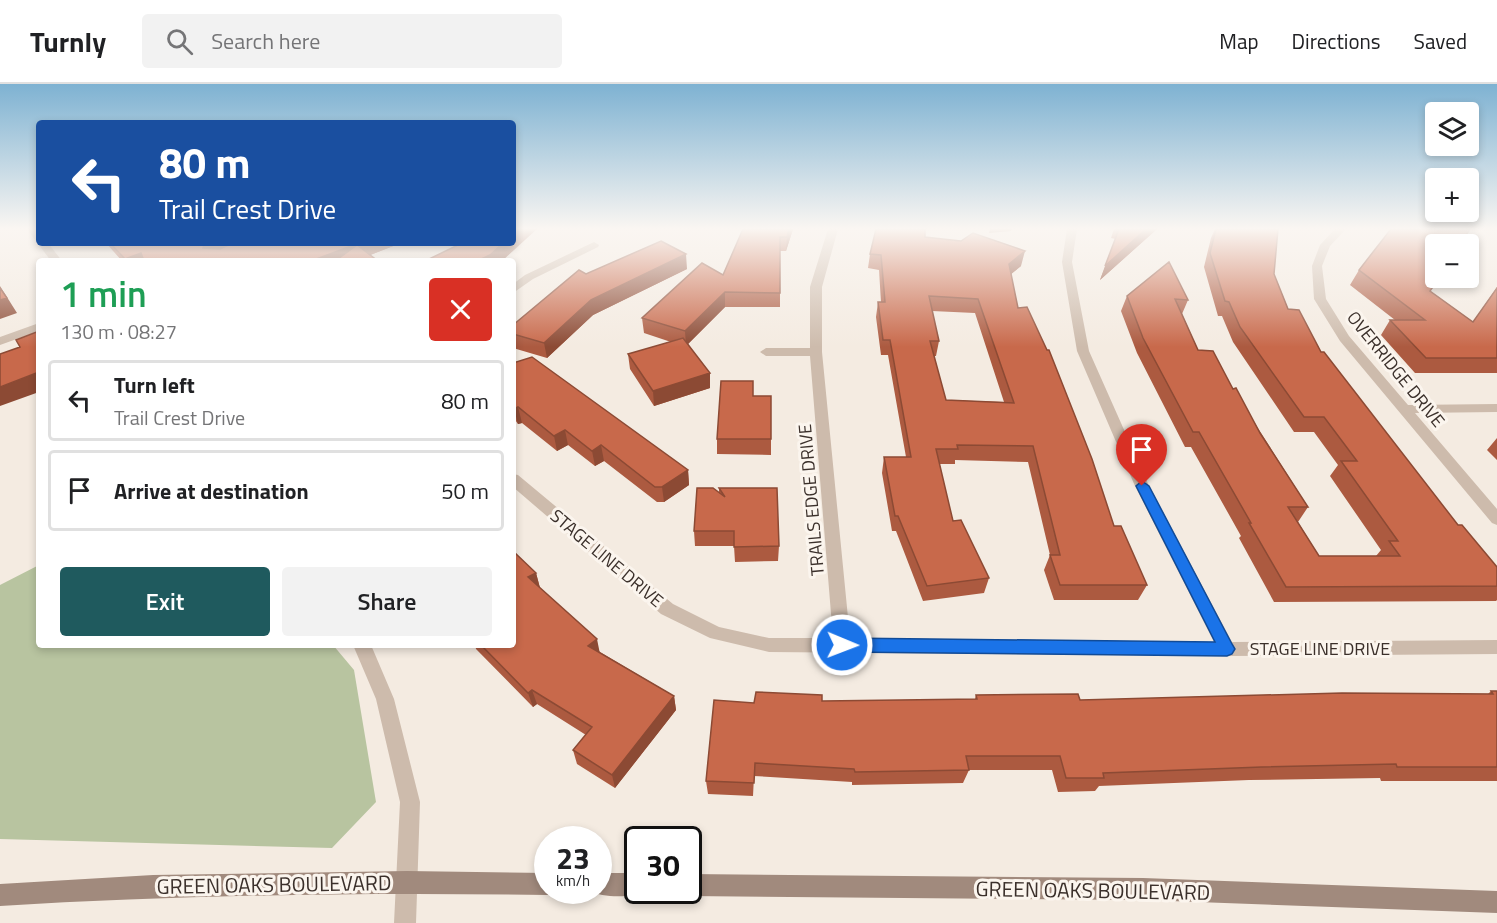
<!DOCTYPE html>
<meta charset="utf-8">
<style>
:root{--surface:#fff;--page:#f2f2f2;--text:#202124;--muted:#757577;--line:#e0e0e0;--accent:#1f5a5e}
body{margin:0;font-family:"Titillium Web",sans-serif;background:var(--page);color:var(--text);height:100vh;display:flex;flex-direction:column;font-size:22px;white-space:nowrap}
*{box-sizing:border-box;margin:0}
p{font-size:20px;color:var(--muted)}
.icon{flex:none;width:33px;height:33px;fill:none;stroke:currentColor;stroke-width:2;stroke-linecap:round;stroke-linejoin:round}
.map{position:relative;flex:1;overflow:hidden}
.drawer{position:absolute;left:36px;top:174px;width:480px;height:390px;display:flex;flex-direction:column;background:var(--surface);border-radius:6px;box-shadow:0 3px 9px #0003}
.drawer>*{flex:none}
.guide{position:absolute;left:36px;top:36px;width:480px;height:126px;border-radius:6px;box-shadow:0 3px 9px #0003;background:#1a4fa0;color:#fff;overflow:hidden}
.controls{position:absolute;left:1425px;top:18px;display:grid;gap:12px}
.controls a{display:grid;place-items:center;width:54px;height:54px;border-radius:6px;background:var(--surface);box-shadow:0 3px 9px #0003;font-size:30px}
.speed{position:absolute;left:534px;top:742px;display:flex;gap:12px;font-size:30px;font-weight:700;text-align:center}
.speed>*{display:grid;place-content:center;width:78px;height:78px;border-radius:50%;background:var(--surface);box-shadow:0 3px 9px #0003;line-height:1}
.speed small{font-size:15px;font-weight:400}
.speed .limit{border:3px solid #111;border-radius:9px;background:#fff;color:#111}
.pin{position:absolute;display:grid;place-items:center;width:51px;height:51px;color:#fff;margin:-62px -26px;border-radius:50% 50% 50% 0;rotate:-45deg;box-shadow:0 0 6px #0007}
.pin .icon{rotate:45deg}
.me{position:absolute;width:66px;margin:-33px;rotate:91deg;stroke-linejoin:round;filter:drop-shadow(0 0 4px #0008)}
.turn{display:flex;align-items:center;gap:21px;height:126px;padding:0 24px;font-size:27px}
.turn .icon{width:78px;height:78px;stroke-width:2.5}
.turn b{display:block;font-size:42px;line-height:51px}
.round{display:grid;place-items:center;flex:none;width:63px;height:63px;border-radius:6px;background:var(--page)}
.head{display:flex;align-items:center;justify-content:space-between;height:102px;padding:0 24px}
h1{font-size:36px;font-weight:600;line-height:45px;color:#1e9e55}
.action{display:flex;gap:12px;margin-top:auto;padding:12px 24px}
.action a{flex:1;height:69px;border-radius:6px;background:var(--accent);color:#fff;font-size:24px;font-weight:600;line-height:69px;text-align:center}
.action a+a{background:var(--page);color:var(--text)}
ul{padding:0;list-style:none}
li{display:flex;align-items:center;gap:18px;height:81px;margin:0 12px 9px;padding:0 12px;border:3px solid var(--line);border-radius:6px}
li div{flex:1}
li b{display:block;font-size:22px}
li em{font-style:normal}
header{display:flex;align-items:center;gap:36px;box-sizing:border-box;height:84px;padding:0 30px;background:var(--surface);border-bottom:2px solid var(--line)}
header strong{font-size:28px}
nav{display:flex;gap:33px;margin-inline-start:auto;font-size:21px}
.search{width:420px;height:54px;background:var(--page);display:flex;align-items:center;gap:15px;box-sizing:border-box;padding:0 21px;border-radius:6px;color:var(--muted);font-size:22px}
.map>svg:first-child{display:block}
.green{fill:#b8c4a0}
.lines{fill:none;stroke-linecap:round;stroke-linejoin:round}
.street{fill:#cdbbac;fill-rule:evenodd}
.secondary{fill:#a18a7d;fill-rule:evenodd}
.wall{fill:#ac5a40;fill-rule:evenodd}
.shaded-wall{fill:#8c4a34}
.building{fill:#c8694b;stroke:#8c4a34;stroke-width:1.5;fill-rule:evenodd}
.route{fill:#1a73e8;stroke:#114b97;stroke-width:1.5}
.labels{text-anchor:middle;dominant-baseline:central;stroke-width:6;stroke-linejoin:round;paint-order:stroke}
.street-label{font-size:18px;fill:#3b302b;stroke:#fbf5ee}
.near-street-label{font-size:21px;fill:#3b302b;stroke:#fbf5ee}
</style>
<header>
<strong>Turnly</strong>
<div class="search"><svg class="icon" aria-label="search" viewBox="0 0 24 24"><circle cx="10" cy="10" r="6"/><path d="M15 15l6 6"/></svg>Search here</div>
<nav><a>Map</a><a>Directions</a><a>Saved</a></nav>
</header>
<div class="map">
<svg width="1497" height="839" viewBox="0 0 1497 839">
<rect width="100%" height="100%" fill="#f4ebe1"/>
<path class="green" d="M39 481V561H333L354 586 376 718 332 764 0 755V501Z"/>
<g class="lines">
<path class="street" d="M27 145H37L39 159H48L62 177H51Z
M828 145H838L822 203V268L850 554 1214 558 1135 402 1077 267 1062 178 1067 145H1077L1072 178 1089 267 1149 402 1232 558 1497 556V570L1227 572 769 568 710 554 661 530 513 403V390L518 391 673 520 719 543 769 554H833L810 272H766L760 268 766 264H810V203Z
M1335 145H1346L1330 162 1322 182 1326 215 1349 252 1408 321 1497 320V328L1415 329 1497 425V441L1492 439 1340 257 1314 215 1312 182 1320 161Z
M594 158 599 161 598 163 533 195 513 209V200L525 191Z
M39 239V247L0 261V253Z
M353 561H371L394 615 420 718 416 839H394L400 718 376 615Z"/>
<path class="secondary" d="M407 787 548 789V807H556L548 811C365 808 183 811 0 822V800L153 791Z
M598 789H638V807H646C633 814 603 814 590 807H598Z
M688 790 1143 794 1497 807V829L1143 816 688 812 680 807H688Z"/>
</g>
<path class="wall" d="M743 145H793L786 167H780V223H725L688 260 710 304 654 322 630 285 628 270 671 258 644 249 642 234 723 191Z
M875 145H925V153L1021 182 1011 190 1018 224 1114 442 1147 501 1138 516H1054L1044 486 1050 471 1028 378 955 376V380H939L953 437 989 494 984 509 923 517 896 447H892L882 389 884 373H906L888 271H881L876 233 878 218H881L879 186 868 184 870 170 875 150ZM932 227 975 229 1004 318 946 316 934 272H936L939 257Z
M1114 145H1157L1100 196 1116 155 1111 154Z
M1215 145H1278L1274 190 1288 225 1321 268 1458 441 1497 483V516L1496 517 1274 518 1239 454 1241 452 1191 363H1185L1137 269 1121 227 1127 212 1188 216 1182 230 1198 266 1233 305 1308 423 1298 438 1319 472H1376L1381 466 1330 392 1338 381 1314 348H1294L1233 258 1222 232H1218L1204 183 1211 154Z
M106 159H401L370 171 378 177H122Z
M687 185 593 231 547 274 513 264V241L586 190Z
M1359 186 1430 207 1473 238 1497 203V289H1415L1381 251 1390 236H1395L1350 201Z
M513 279 688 386 689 401 664 418H657L604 377 595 382 568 361 557 367 522 339 518 340 513 333Z
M753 312 771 355V371L717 370V355Z
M1497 354V376L1487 366Z
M719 404 779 462 778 477 735 478 734 462H695L694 447 719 409Z
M536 489 540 504 600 568 674 612 676 626 615 704 577 680 573 666 586 651 537 620 533 623 476 565 475 561H513Z
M1491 607H1497V697H1381L1380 694 1249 696 1099 702 1095 707 1058 708 1052 686H969L963 699 852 701V698L754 692 753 712 708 710 706 697 754 619 975 615 976 611 1080 616 1488 610Z"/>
<path class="shaded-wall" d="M519 145H537L502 177H477L503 159H513V150Z
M789 145H793L786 167 787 153Z
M990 145H1012L1011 147 989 149Z
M1146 145H1157L1100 196 1105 182Z
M208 159H246L211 175 203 164 204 161Z
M359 159H401L355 177H311Z
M1025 167 1021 182 1005 195 1009 180Z
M141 169 146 177H126L125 175Z
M686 170 687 185 593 231 547 274 544 259 591 216Z
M0 202 17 229 0 235Z
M725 208V223L686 262 685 247Z
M39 288V308L0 322V303Z
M710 289V304L654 322 653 307Z
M518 323 522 339 518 340 514 325Z
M565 346 568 361 557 367 554 352Z
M601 361 604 377 595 382 592 367Z
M688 386 689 401 664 418 662 403Z
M536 489 540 504 528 493Z
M597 555 600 570 588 562Z
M532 606 537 620 533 623 528 609Z
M674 612 676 626 615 704 612 691Z"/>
<path class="building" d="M513 145H519L513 150Z
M743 145H789L787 153H780V209L725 208 685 247 642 234 702 179 723 191Z
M876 145H925V153L961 157 973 149 1025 167 1009 180 1018 224 1027 223 1047 266H1049L1092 375 1114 442H1121L1147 501H1060L1050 471H1060L1033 362 957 361 958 365H936L953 437 961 436 989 494 927 502 898 432H895L884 373H911L890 256H883L878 218H885L881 171 870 170ZM929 212 978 215 1014 319 946 316 930 257H939Z
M1119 145H1146L1105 182Z
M1216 145H1278L1274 190 1288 225 1299 226 1321 268H1324L1458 441H1462L1497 483V502L1286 503 1249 439H1251L1199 348H1193L1143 254 1127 212 1169 178 1188 216 1175 215 1198 266 1213 267 1233 305 1236 304 1260 349 1308 423H1288L1319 472H1400L1389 457H1398L1341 377H1357L1324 333H1304L1240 243 1229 218 1225 217 1210 169Z
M1391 145H1470L1460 160H1436V194H1439L1430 207 1473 238 1497 204V274H1426L1390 236H1425L1359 186Z
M661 157 686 170 591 216 544 259 513 250V241L579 186 586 190Z
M110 159H208L204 161 203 164 220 165 233 159H359L311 177H144L141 169 125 175Z
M462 159H503L490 171 477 177H425Z
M357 161 378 177H335Z
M0 204 7 214 0 216Z
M39 247V288L0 303V270L20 263 16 256Z
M683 254 710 289 653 307 628 270Z
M532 273 688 386 662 403H655L601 361 592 367 565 346 554 352 518 323 514 325 513 279Z
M721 297H753V312H771V355H717Z
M697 404H713L725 413 719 404H777L779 462 734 463V447H694Z
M513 467 536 489 528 493 597 555 588 562 674 612 612 691 573 666 592 643 532 606 528 609 481 561H513Z
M1491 607H1497V683H1397L1396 680 1262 683 1103 689 1104 694H1066L1060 672H966L969 686 855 688 854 685 755 679 754 699 706 697 714 616 754 619 756 608 822 611V617L977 615 976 611 1078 610 1080 616 1342 609 1493 610Z"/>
<linearGradient id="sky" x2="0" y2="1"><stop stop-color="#7eb2d2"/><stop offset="0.55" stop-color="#faf6f2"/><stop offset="1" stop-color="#faf6f2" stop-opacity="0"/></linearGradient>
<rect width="1497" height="263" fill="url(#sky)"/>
<path class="route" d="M1142 397 1149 402 1232 560 1235 565 1232 570 1227 572 842 568 836 566 834 561 836 556 842 554 1215 558 1136 402Z"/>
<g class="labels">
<g class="street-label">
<text transform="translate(1396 285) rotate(51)">OVERRIDGE DRIVE</text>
<text transform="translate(811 416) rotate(-95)">TRAILS EDGE DRIVE</text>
<text transform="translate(607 474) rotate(40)">STAGE LINE DRIVE</text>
<text x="1320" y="564">STAGE LINE DRIVE</text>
</g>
<g class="near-street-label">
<text transform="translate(274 800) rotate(-1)">GREEN OAKS BOULEVARD</text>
<text transform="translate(1093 806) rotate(1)">GREEN OAKS BOULEVARD</text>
</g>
</g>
</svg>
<div class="controls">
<a><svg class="icon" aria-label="layers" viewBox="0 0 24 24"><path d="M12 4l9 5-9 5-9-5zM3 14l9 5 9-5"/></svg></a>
<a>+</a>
<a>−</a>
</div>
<div class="speed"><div>23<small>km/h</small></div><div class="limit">30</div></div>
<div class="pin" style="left:1142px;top:402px;background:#d93025"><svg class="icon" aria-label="arrive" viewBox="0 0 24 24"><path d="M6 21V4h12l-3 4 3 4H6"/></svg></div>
<svg class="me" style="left:842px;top:561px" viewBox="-20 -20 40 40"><circle r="17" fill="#1a73e8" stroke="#fff" stroke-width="3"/><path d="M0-11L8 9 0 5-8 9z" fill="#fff"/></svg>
<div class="guide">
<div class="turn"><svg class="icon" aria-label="left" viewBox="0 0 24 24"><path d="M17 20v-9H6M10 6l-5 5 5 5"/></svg><div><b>80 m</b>Trail Crest Drive</div></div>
</div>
<section class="drawer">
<div class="head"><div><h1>1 min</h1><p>130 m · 08:27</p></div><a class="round" style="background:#d93025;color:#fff"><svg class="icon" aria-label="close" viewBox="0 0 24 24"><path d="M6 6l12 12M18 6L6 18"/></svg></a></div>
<ul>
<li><svg class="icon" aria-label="left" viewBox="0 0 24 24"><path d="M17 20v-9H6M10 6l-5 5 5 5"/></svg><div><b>Turn left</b><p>Trail Crest Drive</p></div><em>80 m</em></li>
<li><svg class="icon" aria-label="arrive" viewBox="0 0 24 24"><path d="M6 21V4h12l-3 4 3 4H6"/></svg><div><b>Arrive at destination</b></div><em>50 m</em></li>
</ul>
<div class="action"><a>Exit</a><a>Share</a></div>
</section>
</div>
